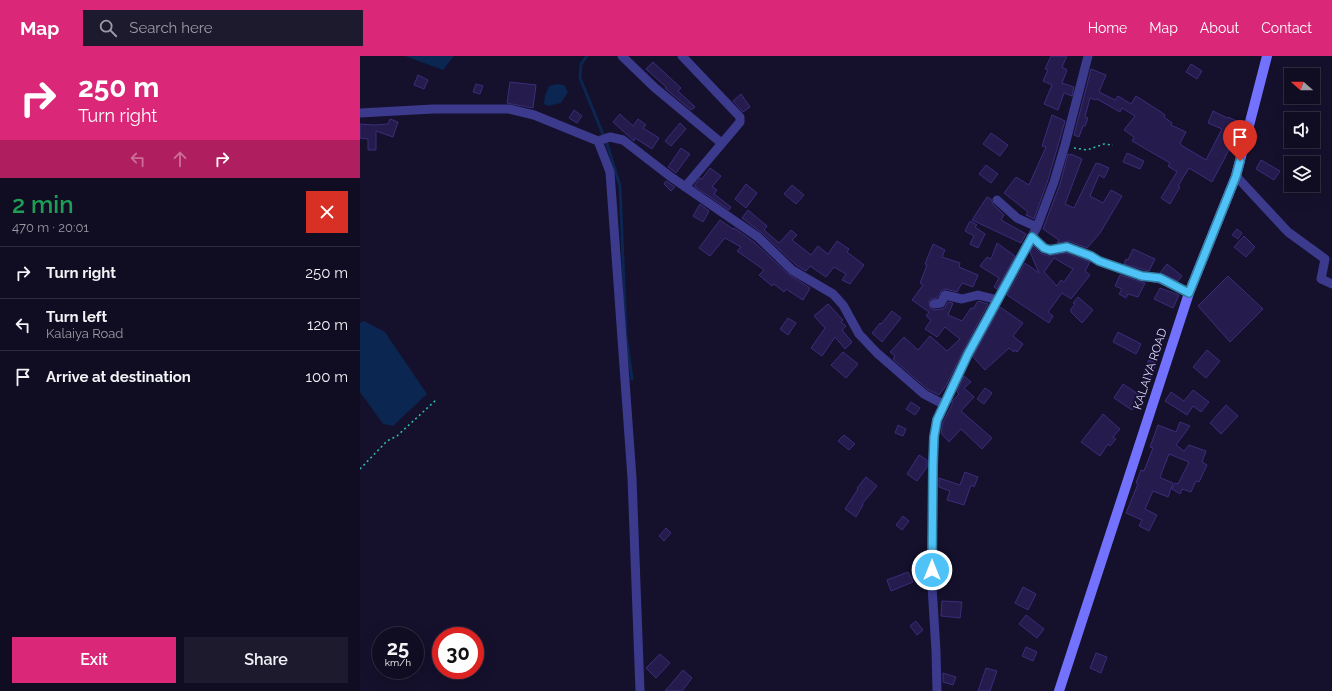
<!DOCTYPE html>
<meta charset="utf-8">
<style>
:root{--surface:#100c21;--page:#1e1a2e;--text:#f1f3f6;--muted:#9c9ba5;--line:#302c3f;--accent:#db2777}
body{margin:0;font-family:Raleway,sans-serif;background:var(--page);color:var(--text);height:100vh;display:flex;flex-direction:column;font-size:15px;white-space:nowrap}
*{box-sizing:border-box;margin:0}
p{font-size:13px;color:var(--muted)}
.icon{flex:none;width:22px;height:22px;fill:none;stroke:currentColor;stroke-width:2;stroke-linecap:round;stroke-linejoin:round}
.map{position:relative;flex:1;overflow:hidden}
.panel{display:flex;flex-direction:column;background:var(--surface);width:360px}
.panel>*{flex:none}
.hud{background:#db2777;color:#fff;overflow:hidden}
.needle{width:26px;rotate:291deg}
.fabs{position:absolute;left:924px;top:12px;display:grid;gap:8px}
.fabs a{display:grid;place-items:center;width:36px;height:36px;border-radius:0px;background:var(--surface);box-shadow:0 4px 16px #0002,0 0 0 1px var(--line);font-size:20px}
.speed{position:absolute;left:12px;top:571px;display:flex;gap:8px;font-size:20px;font-weight:700;text-align:center}
.speed>*{display:grid;place-content:center;width:52px;height:52px;border-radius:50%;background:var(--surface);box-shadow:0 4px 16px #0002,0 0 0 1px var(--line);line-height:1}
.speed small{font-size:10px;font-weight:400}
.speed .limit{border:6px solid #d22;background:#fff;color:#111}
.pin{position:absolute;display:grid;place-items:center;width:34px;height:34px;color:#fff;margin:-41px -17px;border-radius:50% 50% 50% 0;rotate:-45deg;box-shadow:0 0 4px #0007}
.pin .icon{rotate:45deg}
.me{position:absolute;width:44px;margin:-22px;rotate:0deg;stroke-linejoin:round;filter:drop-shadow(0 0 3px #0008)}
.turn{display:flex;align-items:center;gap:14px;height:84px;padding:0 12px;font-size:18px}
.turn .icon{width:52px;height:52px;stroke-width:2.5}
.turn b{display:block;font-size:28px;line-height:34px}
.lanes{display:flex;align-items:center;height:38px;padding:0 12px;background:#0003;justify-content:center;gap:20px;direction:ltr}
.lanes .off{opacity:.35}
.round{display:grid;place-items:center;flex:none;width:42px;height:42px;border-radius:0px;background:var(--page)}
.overview{display:flex;align-items:center;justify-content:space-between;height:68px;padding:0 12px}
h1{font-size:24px;font-weight:600;line-height:30px;color:#1e9e55}
.cta{display:flex;gap:8px;margin-top:auto;padding:8px 12px}
.cta a{flex:1;height:46px;border-radius:0px;background:var(--accent);color:#fff;font-size:16px;font-weight:600;line-height:46px;text-align:center}
.cta a+a{background:var(--page);color:var(--text)}
ul{padding:0;list-style:none}
li{display:flex;align-items:center;gap:12px;height:52px;padding:0 12px;border-top:1px solid var(--line)}
li div{flex:1}
li b{display:block;font-size:15px}
li em{font-style:normal}
header{display:flex;align-items:center;gap:24px;box-sizing:border-box;height:56px;padding:0 20px;background:var(--accent);color:#fff}
header strong{font-size:19px}
nav{display:flex;gap:22px;margin-inline-start:auto;font-size:14px}
.search{width:280px;height:36px;background:var(--page);display:flex;align-items:center;gap:10px;box-sizing:border-box;padding:0 14px;border-radius:0px;color:var(--muted);font-size:15px}
main{display:flex;flex:1;min-height:0}
.map>svg:first-child{display:block}
.water{fill:#0b2650}
.lines{fill:none;stroke-linecap:round;stroke-linejoin:round}
.stream{stroke:#0b2650;stroke-width:3}
.building{fill:#251c4d;stroke:#3b2d7a;fill-rule:evenodd}
.path{stroke:#2dc1b5;stroke-width:1.5;stroke-dasharray:2 3;stroke-linecap:butt}
.street{stroke:#3c3a8c;stroke-width:9}
.secondary{stroke:#7372ff;stroke-width:10}
.route-casing{stroke:#337fa1;stroke-width:10}
.route{stroke:#4fc3f7;stroke-width:7}
.labels{text-anchor:middle;dominant-baseline:central;stroke-width:3.5;stroke-linejoin:round;paint-order:stroke}
.street-label{font-size:12px;fill:#dfdbff;stroke:#15102c}
</style>
<header>
<strong>Map</strong>
<div class="search"><svg class="icon" aria-label="search" viewBox="0 0 24 24"><circle cx="10" cy="10" r="6"/><path d="M15 15l6 6"/></svg>Search here</div>
<nav><a>Home</a><a>Map</a><a>About</a><a>Contact</a></nav>
</header>
<main>
<section class="panel">
<div class="hud">
<div class="turn"><svg class="icon" aria-label="right" viewBox="0 0 24 24"><path d="M7 20v-9h11M14 6l5 5-5 5"/></svg><div><b>250 m</b>Turn right</div></div>
<div class="lanes"><svg class="icon off" aria-label="left" viewBox="0 0 24 24"><path d="M17 20v-9H6M10 6l-5 5 5 5"/></svg><svg class="icon off" aria-label="ahead" viewBox="0 0 24 24"><path d="M12 20V5M6 11l6-6 6 6"/></svg><svg class="icon" aria-label="right" viewBox="0 0 24 24"><path d="M7 20v-9h11M14 6l5 5-5 5"/></svg></div>
</div>
<div class="overview"><div><h1>2 min</h1><p>470 m · 20:01</p></div><a class="round" style="background:#d93025;color:#fff"><svg class="icon" aria-label="close" viewBox="0 0 24 24"><path d="M6 6l12 12M18 6L6 18"/></svg></a></div>
<ul>
<li><svg class="icon" aria-label="right" viewBox="0 0 24 24"><path d="M7 20v-9h11M14 6l5 5-5 5"/></svg><div><b>Turn right</b></div><em>250 m</em></li>
<li><svg class="icon" aria-label="left" viewBox="0 0 24 24"><path d="M17 20v-9H6M10 6l-5 5 5 5"/></svg><div><b>Turn left</b><p>Kalaiya Road</p></div><em>120 m</em></li>
<li><svg class="icon" aria-label="arrive" viewBox="0 0 24 24"><path d="M6 21V4h12l-3 4 3 4H6"/></svg><div><b>Arrive at destination</b></div><em>100 m</em></li>
</ul>
<div class="cta"><a>Exit</a><a>Share</a></div>
</section>
<div class="map">
<svg width="972" height="635" viewBox="0 0 972 635">
<rect width="100%" height="100%" fill="#15102c"/>
<path class="water" d="M45 0H94L83 14Z
M197 28 204 29 208 36 201 47 188 50 184 48 185 40 189 30Z
M4 265 25 276 67 338 33 370 23 368 0 336V267Z"/>
<g class="lines">
<path class="stream" d="M227 0 221 8 220 22 247 88 260 130 266 279 272 323"/>
</g>
<path class="building" d="M691 0H707L702 11 707 14 702 27 714 31 712 40 704 37 698 54 684 48 692 29 683 25 688 14 685 13Z
M293 6 321 32 318 35 335 51 331 54 305 32 306 31 286 13Z
M831 8 842 15 837 23 826 16Z
M731 13 746 19 739 36 755 44 758 40 771 48 776 40 801 56 805 59 804 61 812 67 811 69 826 76 820 87 821 89 846 104 862 73 848 67 853 55 867 62 868 61 877 65 871 80 873 81 868 91 870 92 852 126 829 112 818 130 820 131 810 148 801 142 817 116 808 110 810 107 772 85 774 81 764 74 775 60 762 52 760 56 737 43 736 44 730 42 725 61 728 62 725 70H723L719 81 714 79Z
M58 19 68 24 64 33 54 29Z
M150 26 176 29 173 52 147 47Z
M116 28 123 30 120 38 113 36Z
M381 38 390 51 383 56 373 45Z
M214 54 222 60 217 67 209 62Z
M260 58 273 70 278 63 286 69 283 72 299 82 292 93 275 82 274 85 253 66Z
M692 59 705 65 688 124 674 163 666 159 668 156 644 137 656 121 669 129 686 91 682 90Z
M30 63 38 66 33 81 16 75V94H8V83L0 82V68L14 69 28 68Z
M320 67 326 73 311 90 305 85Z
M631 77 648 89 640 100 623 88Z
M321 92 330 98 316 117 308 111Z
M767 97 784 105 780 113 763 106Z
M708 98 711 99V98L722 103 705 148 714 152 736 107 737 108 738 107 749 112 744 122 739 119 730 140 743 147 751 134 762 140 740 177 727 192 709 185 697 187 699 184 683 173 700 128Z
M901 104 920 115 914 124 896 113Z
M626 109 638 118 631 127 619 118Z
M350 112 361 120 352 131 357 134 354 138 371 151 369 154 334 130 340 122 342 123Z
M306 125 315 131 311 135 304 128Z
M386 128 397 137 386 152 375 143Z
M432 129 444 139 436 148 424 138Z
M627 141 631 143 633 148 644 159 641 164 666 178 661 187 612 164Z
M340 148 349 155 343 166 333 160Z
M388 154 407 170 404 174 419 187 431 174 437 179 432 184 451 199 458 190 468 198 477 185 489 193 487 196 504 209 490 228 482 224 486 218 474 211 466 221 450 210 446 215 436 209 402 177 382 162Z
M360 164 373 173 374 172 394 186 428 218 450 232 443 244 426 233 424 236 414 228 412 230 399 219 404 214 377 195 381 191 365 182 350 200 339 192Z
M610 165 617 169 615 171 625 178 618 192 610 188 614 180 605 175Z
M877 173 882 177 878 183 872 179Z
M884 180 895 191 886 201 874 191Z
M637 187 655 200 637 233 634 231 639 222 620 210 627 201 631 203Z
M573 188 585 194 582 201 600 207 599 211 618 219 613 231 602 227 597 236 586 233 582 234 577 242 571 243 569 245 570 252 574 254 582 253 585 252 588 246 593 247 588 259 602 265 611 252 613 253 618 245 628 248 603 295 586 330 579 339 567 333 533 303 535 300 530 296 544 281 558 294 570 280 587 295 600 283 585 271 577 281 565 273 571 264 566 260 569 256 552 244 563 229 560 227 567 209 565 208Z
M673 190 680 197 688 200 706 197 730 206 725 215 730 219 711 243 702 237 688 256 693 260 689 267 647 239 665 207 679 217 670 196ZM694 202 713 213 704 226 701 224 697 230 684 216Z
M773 193 795 203 789 215 764 208 766 203 768 204Z
M807 208 822 220 818 225 800 217Z
M760 219 785 227 778 241 768 238 766 242 759 238 762 233 755 230Z
M868 220 903 253 870 286 838 250Z
M800 232 819 239 813 252 794 243Z
M718 241 733 254 722 267 711 256V253L715 248 713 247Z
M468 248 483 264 481 266 486 270 482 274 492 286 485 293 475 281 462 300 451 292 465 272 454 260Z
M640 251 663 267 653 280 663 288 657 296 655 294 654 296 649 292 625 314 613 301Z
M532 255 541 262 522 286 512 277 520 267 521 268Z
M428 262 436 267 428 279 420 273Z
M758 276 781 288 776 298 753 286Z
M847 294 860 305 846 322 833 311Z
M483 296 498 308 486 322 471 309Z
M789 304 796 307 790 323 783 320Z
M604 320 611 326 604 332 614 341 601 355 632 382 622 393 601 373 589 386 581 377 583 366 592 349V345L599 338 597 336Z
M763 328 781 340 772 354 754 342Z
M625 332 632 337 624 348 617 343Z
M833 334 849 346 841 356 833 350 827 359 805 345 811 336 824 345Z
M551 346 560 352 555 359 546 353Z
M866 349 878 360 861 378 850 367Z
M743 358 760 373 753 381 756 383 750 390 748 388 740 400 721 386Z
M820 366 830 370 816 389 824 395 829 389 846 395 842 406 847 409 839 426 836 425 831 436 822 433 820 438 812 433 815 427 818 428 829 406 809 398 800 421 801 422 813 427 808 441 793 435 785 453 797 459 789 475 779 470 782 464 766 457 778 428 776 427 781 414 784 415 793 392 790 391 798 369 816 376Z
M538 369 546 373 543 380 535 377Z
M484 379 495 388 489 394 478 385Z
M559 399 567 404V411L557 425 547 418Z
M605 416 618 421 614 431 611 429 604 449 587 444 590 435 579 431V422L600 429Z
M506 421 517 430 502 448 503 449 496 461 485 453 498 433 497 432Z
M543 460 549 465 542 474 536 469Z
M306 472 311 477 304 485 299 480Z
M548 516 553 526 531 535 527 524Z
M663 531 676 538 668 554 655 547Z
M582 545 602 546 600 562 581 560Z
M666 559 684 573 677 582 659 568Z
M556 565 563 574 557 579 550 570Z
M666 591 677 596 673 605 662 600Z
M736 597 747 601 741 617 730 612Z
M300 598 310 607 296 622 286 612Z
M626 612 637 615 630 635H618Z
M323 614 332 622 322 635H305Z
M583 617 596 621 593 629 583 626Z"/>
<g class="lines">
<path class="path" d="M714 92 727 94 744 88 753 89
M0 413 27 385 37 380 76 344"/>
<path class="street" d="M262 0 294 31 359 85 360 89
M322 0 380 61V66L325 131
M0 57 73 53H149L174 59 238 85 250 116 272 422 280 635
M238 85 250 81 263 84 311 121 398 181 432 214 473 238 483 249 499 278 517 297 564 338 583 348
M876 120 928 176 965 203 961 223 972 228
M637 144 657 162 677 171
M672 181 684 192 690 194 707 191 731 200 739 205 782 220 800 223 829 237
M574 248 581 247 585 239 602 243 618 239 638 244
M577 635 576 595 572 530 573 409 574 381 577 364 608 298 677 171 694 126 705 89 728 0"/>
<path class="secondary" d="M699 635 829 237 876 120 907 0"/>
</g>
<g class="lines">
<defs>
<path id="route" d="M572 514 573 409 574 381 577 364 608 298 672 181 684 192 690 194 707 191 731 200 739 205 782 220 800 222 829 237 876 120 880 105"/>
</defs>
<use href="#route" class="route-casing"/>
<use href="#route" class="route"/>
</g>
<g class="labels">
<g class="street-label">
<text transform="translate(790 313) rotate(-72)">KALAIYA ROAD</text>
</g>
</g>
</svg>
<div class="fabs">
<a><svg class="needle" viewBox="-14 -14 28 28"><path d="M0-13l5 13h-10z" fill="#e53935"/><path d="M0 13l5-13h-10z" fill="#9c9ba5"/></svg></a>
<a><svg class="icon" aria-label="sound" viewBox="0 0 24 24"><path d="M4 9h4l5-4v14l-5-4H4zM17 9q2 3 0 6"/></svg></a>
<a><svg class="icon" aria-label="layers" viewBox="0 0 24 24"><path d="M12 4l9 5-9 5-9-5zM3 14l9 5 9-5"/></svg></a>
</div>
<div class="speed"><div>25<small>km/h</small></div><div class="limit">30</div></div>
<div class="pin" style="left:880px;top:105px;background:#d93025"><svg class="icon" aria-label="arrive" viewBox="0 0 24 24"><path d="M6 21V4h12l-3 4 3 4H6"/></svg></div>
<svg class="me" style="left:572px;top:514px" viewBox="-20 -20 40 40"><circle r="17" fill="#4fc3f7" stroke="#fff" stroke-width="3"/><path d="M0-11L8 9 0 5-8 9z" fill="#fff"/></svg>
</div>
</main>
